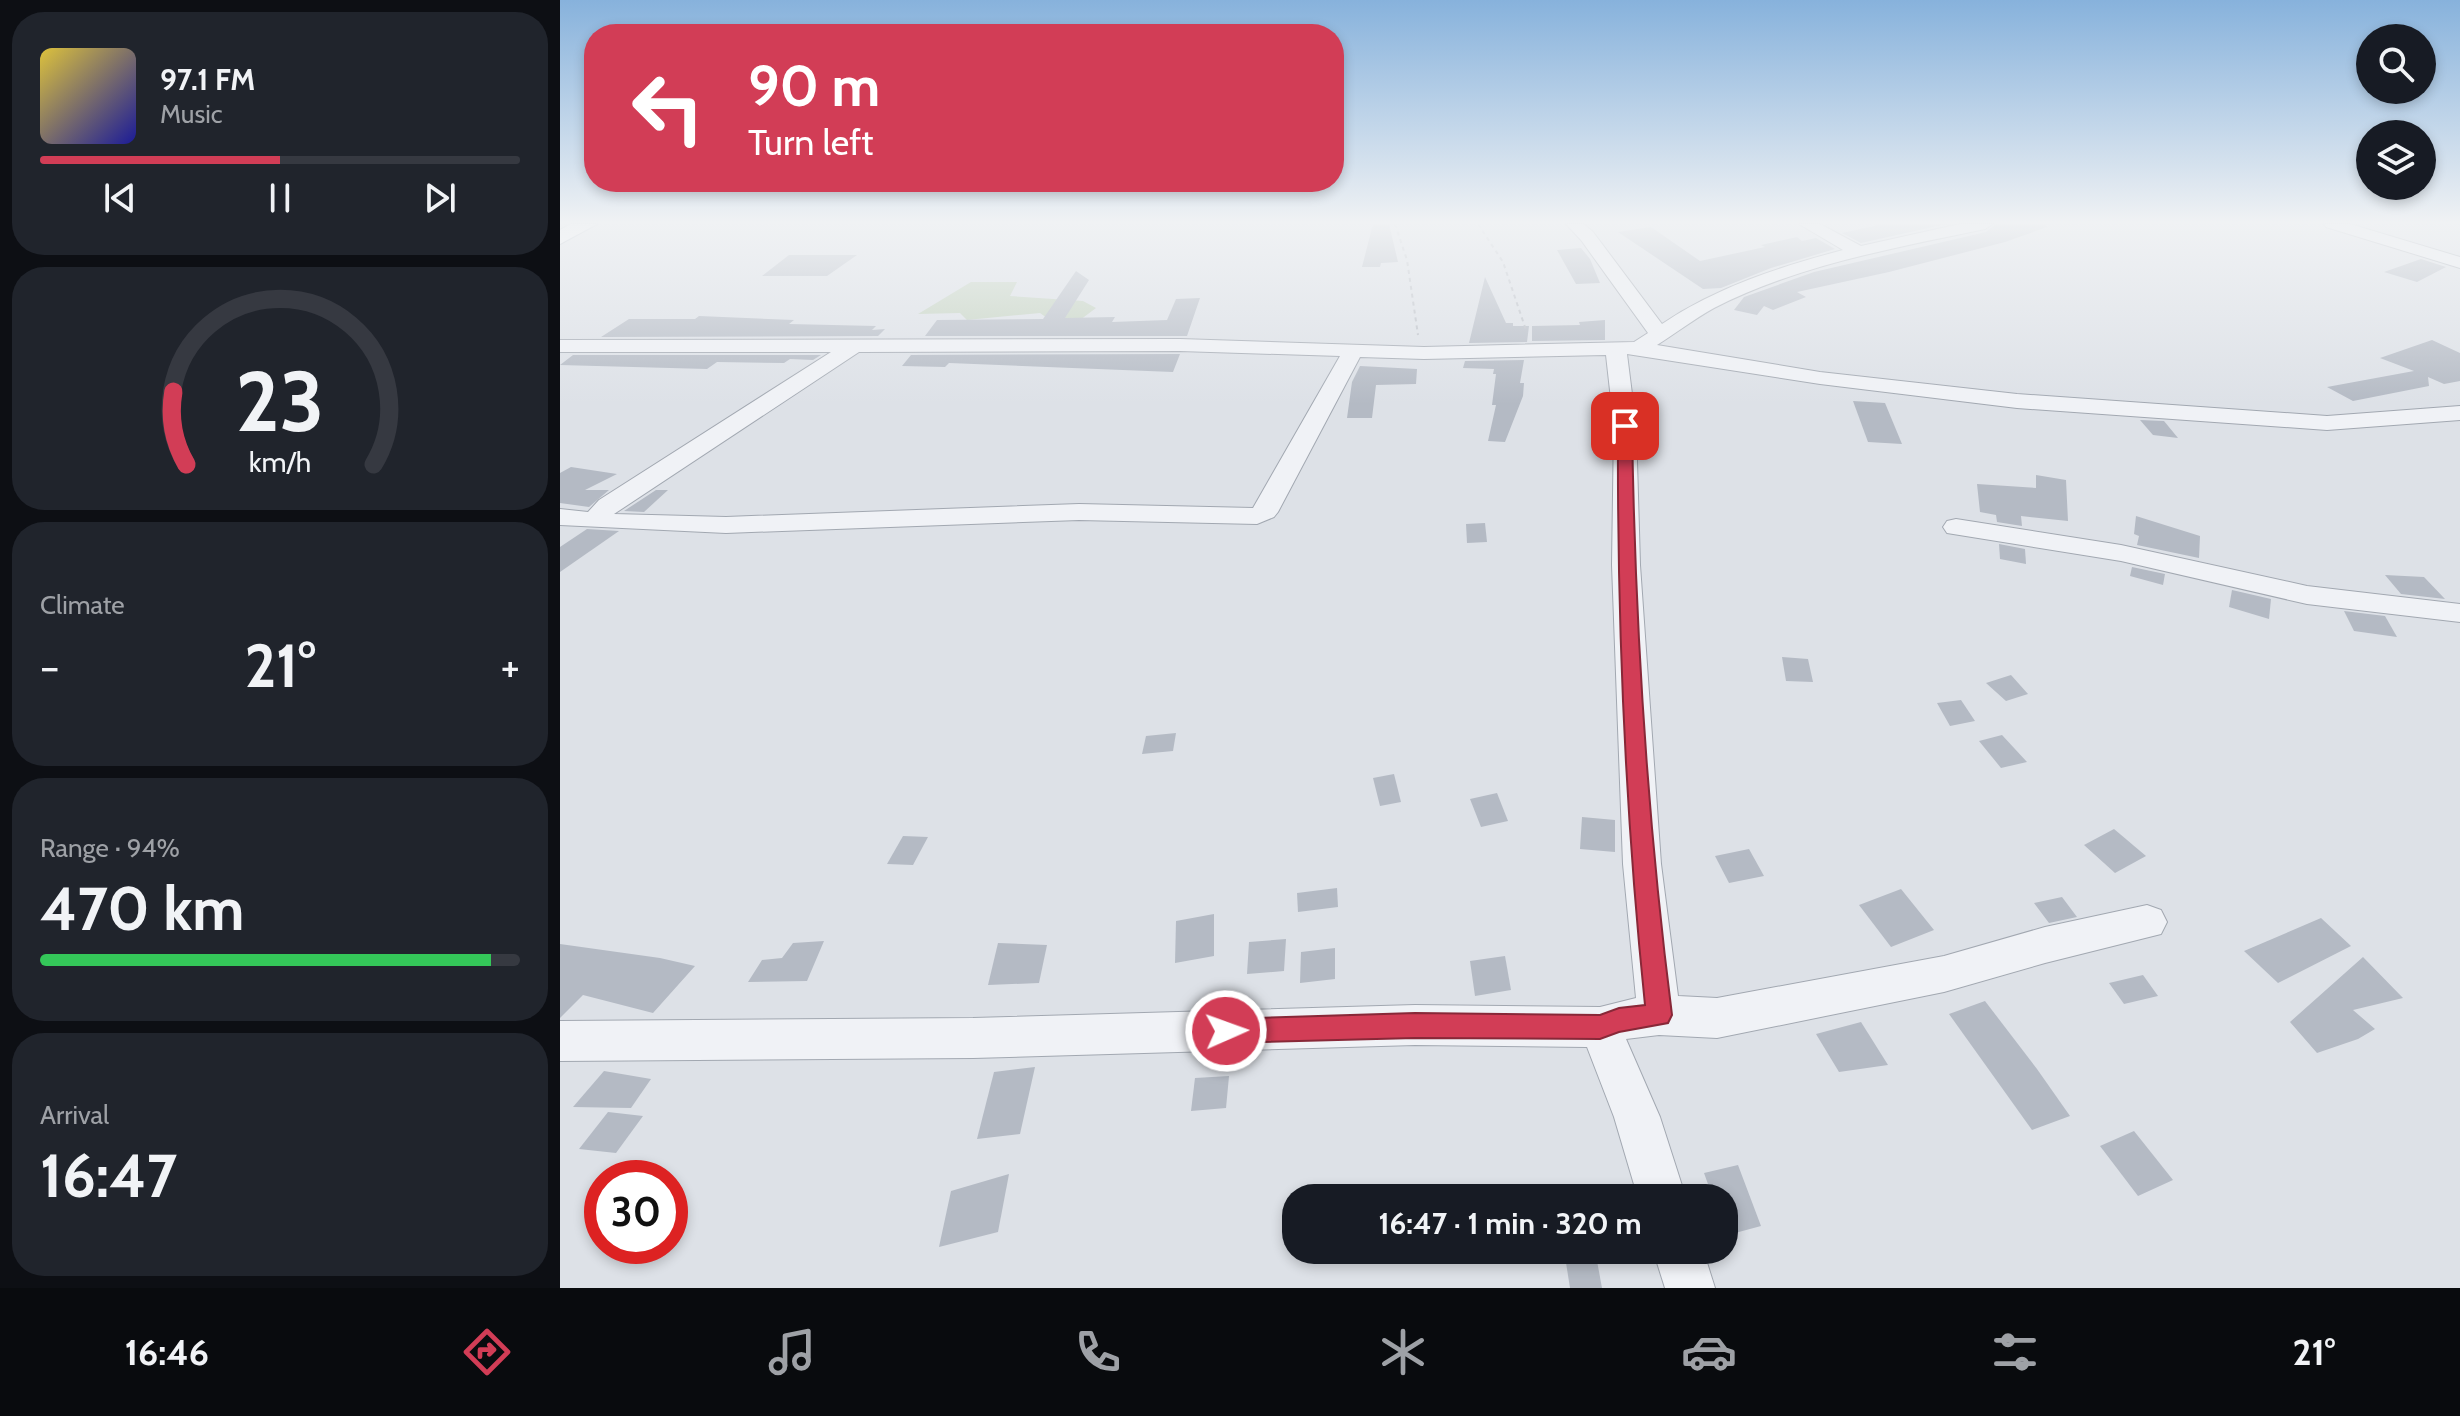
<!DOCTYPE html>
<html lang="en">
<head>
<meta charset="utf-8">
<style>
  body { margin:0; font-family:Cabin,sans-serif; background:#20242c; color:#f1f3f6; height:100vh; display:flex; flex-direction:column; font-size:30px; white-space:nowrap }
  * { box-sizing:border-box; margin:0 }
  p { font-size:26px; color:#9ea1a6 }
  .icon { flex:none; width:44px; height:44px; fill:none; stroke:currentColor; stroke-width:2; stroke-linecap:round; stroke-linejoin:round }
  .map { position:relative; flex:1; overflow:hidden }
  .drawer { display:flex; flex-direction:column; gap:12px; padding:12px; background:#0d0f14; width:560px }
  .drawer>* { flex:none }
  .top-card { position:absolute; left:24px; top:24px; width:760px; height:168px; border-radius:32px; box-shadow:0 4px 12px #0003; background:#d23d56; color:#fff; overflow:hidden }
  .controls { position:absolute; left:1796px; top:24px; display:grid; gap:16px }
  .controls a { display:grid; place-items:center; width:80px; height:80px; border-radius:50%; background:#171b24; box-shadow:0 4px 12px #0003; font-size:40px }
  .speed { position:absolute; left:24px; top:1160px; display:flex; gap:16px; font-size:40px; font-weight:700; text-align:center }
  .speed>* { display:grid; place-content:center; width:104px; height:104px; border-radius:50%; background:#171b24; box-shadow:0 4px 12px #0003; line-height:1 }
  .speed .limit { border:12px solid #d22; background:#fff; color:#111 }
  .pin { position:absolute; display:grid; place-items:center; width:68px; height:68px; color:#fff; margin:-34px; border-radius:16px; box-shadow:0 4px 12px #0006 }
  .me { position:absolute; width:88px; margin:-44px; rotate:88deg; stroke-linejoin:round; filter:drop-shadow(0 0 6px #0008) }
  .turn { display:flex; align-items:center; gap:28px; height:168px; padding:0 32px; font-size:36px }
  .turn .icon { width:104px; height:104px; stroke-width:2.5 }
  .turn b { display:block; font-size:56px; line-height:68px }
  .big { font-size:60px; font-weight:700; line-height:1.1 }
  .drawer .widget { flex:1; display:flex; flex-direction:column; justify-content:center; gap:12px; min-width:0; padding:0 28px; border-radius:32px; background:#20242c }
  .drawer .dial { align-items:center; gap:0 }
  .dial svg { height:208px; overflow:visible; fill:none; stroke:#363941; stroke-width:7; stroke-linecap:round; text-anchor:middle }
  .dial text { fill:#f1f3f6; stroke:none }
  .song { display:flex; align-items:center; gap:24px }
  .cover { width:96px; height:96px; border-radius:12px; background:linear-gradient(135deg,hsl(50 70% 55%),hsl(240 70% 35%)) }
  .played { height:8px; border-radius:4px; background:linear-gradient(90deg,#d23d56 50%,#363941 50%) }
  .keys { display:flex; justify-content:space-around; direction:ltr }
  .heat { display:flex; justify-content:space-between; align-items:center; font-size:44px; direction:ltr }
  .charge { height:12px; border-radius:6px; background:linear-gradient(90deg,#34c759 94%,#363941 0) }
  .trip { position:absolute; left:722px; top:1184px; width:456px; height:80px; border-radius:32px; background:#171b24; box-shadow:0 4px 12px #0003; font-weight:700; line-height:80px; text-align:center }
  .dock { display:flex; height:128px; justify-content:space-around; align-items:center; background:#090b0e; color:#9ea1a6 }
  .dock .icon { width:56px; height:56px }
  .dock .selected { color:#d23d56 }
  .dock b { font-size:36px; color:#f1f3f6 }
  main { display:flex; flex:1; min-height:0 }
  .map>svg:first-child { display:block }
  .green { fill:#c3d2be }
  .building { fill:#b4bac4 }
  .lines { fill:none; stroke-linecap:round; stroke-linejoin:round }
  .minor-casing { stroke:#a2a8b1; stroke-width:2 }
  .major-casing { stroke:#9ca6b3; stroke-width:2 }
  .path { stroke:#bbbfc6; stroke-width:2; stroke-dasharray:4 4; stroke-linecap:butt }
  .minor { fill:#f0f2f6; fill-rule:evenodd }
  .major { fill:#fff; fill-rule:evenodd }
  .route { fill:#d23d56; stroke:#882838; stroke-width:2 }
</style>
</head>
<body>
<main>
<section class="drawer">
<div class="widget">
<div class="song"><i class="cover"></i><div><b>97.1 FM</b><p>Music</p></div></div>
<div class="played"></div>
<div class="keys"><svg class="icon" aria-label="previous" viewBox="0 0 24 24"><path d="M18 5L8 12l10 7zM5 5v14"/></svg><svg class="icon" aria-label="pause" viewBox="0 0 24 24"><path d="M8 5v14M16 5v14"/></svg><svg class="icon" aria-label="next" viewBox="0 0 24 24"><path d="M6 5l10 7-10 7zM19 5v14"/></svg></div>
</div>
<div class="widget dial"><svg viewBox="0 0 100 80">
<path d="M14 69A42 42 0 1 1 86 69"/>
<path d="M14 69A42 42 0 0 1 9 41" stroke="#d23d56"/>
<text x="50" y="56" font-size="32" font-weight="700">23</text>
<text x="50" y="72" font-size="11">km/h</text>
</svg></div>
<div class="widget"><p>Climate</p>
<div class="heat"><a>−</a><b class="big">21°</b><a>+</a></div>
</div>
<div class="widget"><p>Range · 94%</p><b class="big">470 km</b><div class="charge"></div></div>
<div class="widget"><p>Arrival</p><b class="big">16:47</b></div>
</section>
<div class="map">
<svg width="1900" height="1288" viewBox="0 0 1900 1288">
  <rect width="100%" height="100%" fill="#dde1e7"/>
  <path class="green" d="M 411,282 L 457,282 L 450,296 L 523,301 L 536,308 L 516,323 L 487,318 L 480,313 L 407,320 L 400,313 L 358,314 Z"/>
  <g class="building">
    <path d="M 813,224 L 829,224 L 838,262 L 821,263 L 820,267 L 802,267 Z"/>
    <path d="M 1323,224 L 1386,224 L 1301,243 L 1282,233 Z"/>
    <path d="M 1436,224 L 1486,224 L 1487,227 L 1445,242 L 1329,272 L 1237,292 L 1246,297 L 1213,310 L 1204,306 L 1197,315 L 1174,310 L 1184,297 L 1254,272 L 1426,232 Z"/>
    <path d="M 1091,227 L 1140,261 L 1205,247 L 1201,245 L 1237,237 L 1242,241 L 1256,238 L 1275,249 L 1211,268 L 1161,288 L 1143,289 L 1058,232 Z"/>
    <path d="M 1021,248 L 1030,259 L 1040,283 L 1016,284 L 997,250 Z"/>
    <path d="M 229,255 L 297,255 L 267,276 L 202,276 Z"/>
    <path d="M 1861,259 L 1886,267 L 1857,282 L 1824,272 Z"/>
    <path d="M 516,271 L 529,280 L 505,318 L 555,317 L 552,322 L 607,320 L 616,299 L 640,298 L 627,336 L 365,336 L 377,320 L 483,319 Z"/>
    <path d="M 925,277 L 946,323 L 953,323 L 953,326 L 969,326 L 967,342 L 909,343 Z"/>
    <path d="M 139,316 L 234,320 L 229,324 L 316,326 L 312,330 L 325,329 L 318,336 L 41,337 L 69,319 L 135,319 Z"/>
    <path d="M 1045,320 L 1045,340 L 972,341 L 972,326 L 1020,325 L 1019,322 Z"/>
    <path d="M 1872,340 L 1900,353 L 1900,381 L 1884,384 L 1868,377 L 1869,386 L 1793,401 L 1767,387 L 1854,371 L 1820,358 Z"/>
    <path d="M 620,354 L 613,372 L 389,363 L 385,367 L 342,366 L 351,355 Z"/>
    <path d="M 13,355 L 261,355 L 253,360 L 230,359 L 224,363 L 157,362 L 147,369 L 0,365 Z"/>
    <path d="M 964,360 L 960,383 L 964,383 L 963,396 L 945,442 L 928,441 L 936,405 L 932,405 L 936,374 L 933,374 L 934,369 L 903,368 L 905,361 Z"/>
    <path d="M 800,366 L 857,369 L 856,384 L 816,385 L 812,418 L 787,418 L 792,382 Z"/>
    <path d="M 1293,401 L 1325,403 L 1342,444 L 1308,442 Z"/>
    <path d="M 1580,420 L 1604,421 L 1618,438 L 1593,435 Z"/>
    <path d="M 11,467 L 57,474 L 25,490 L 49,490 L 29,507 L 0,503 L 0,473 Z"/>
    <path d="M 1476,475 L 1506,480 L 1508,521 L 1461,516 L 1462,526 L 1437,522 L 1436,515 L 1420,512 L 1417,484 L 1476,488 Z"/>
    <path d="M 96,490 L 108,490 L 84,512 L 64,511 Z"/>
    <path d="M 1576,516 L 1640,536 L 1639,558 L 1577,545 L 1579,536 L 1574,534 Z"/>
    <path d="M 925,523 L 927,542 L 907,543 L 906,524 Z"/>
    <path d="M 27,529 L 59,531 L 0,572 L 0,547 Z"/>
    <path d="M 1439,544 L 1465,549 L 1466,564 L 1440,559 Z"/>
    <path d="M 1572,567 L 1605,574 L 1603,585 L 1570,576 Z"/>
    <path d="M 1825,575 L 1864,577 L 1885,599 L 1841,594 Z"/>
    <path d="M 1672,590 L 1711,599 L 1709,619 L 1669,607 Z"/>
    <path d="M 1784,611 L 1825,616 L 1837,637 L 1794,631 Z"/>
    <path d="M 1222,657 L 1248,659 L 1253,682 L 1226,681 Z"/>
    <path d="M 1451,675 L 1468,694 L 1446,701 L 1426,683 Z"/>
    <path d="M 1401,700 L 1415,721 L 1390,726 L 1377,703 Z"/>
    <path d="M 616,733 L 613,751 L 582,754 L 586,736 Z"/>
    <path d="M 1442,735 L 1467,762 L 1441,768 L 1419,741 Z"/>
    <path d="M 834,774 L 841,802 L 820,806 L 813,778 Z"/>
    <path d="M 937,793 L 948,821 L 921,827 L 910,799 Z"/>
    <path d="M 1022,817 L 1055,820 L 1055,852 L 1020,849 Z"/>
    <path d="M 1554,829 L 1586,856 L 1555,873 L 1524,845 Z"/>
    <path d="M 343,836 L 368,837 L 353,865 L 327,864 Z"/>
    <path d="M 1189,849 L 1204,876 L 1169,883 L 1155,856 Z"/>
    <path d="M 777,888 L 778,907 L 738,912 L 737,893 Z"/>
    <path d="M 1341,889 L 1374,930 L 1331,947 L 1299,905 Z"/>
    <path d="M 1502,897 L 1517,917 L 1489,923 L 1474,903 Z"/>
    <path d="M 654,914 L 654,956 L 615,963 L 616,921 Z"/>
    <path d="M 1761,918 L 1791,946 L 1718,983 L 1684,951 Z"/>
    <path d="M 726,939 L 724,971 L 687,974 L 689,942 Z"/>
    <path d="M 264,941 L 247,981 L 188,982 L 202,960 L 222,958 L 233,943 Z"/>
    <path d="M 438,943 L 487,945 L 479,983 L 428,985 Z"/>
    <path d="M 0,944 L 100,958 L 135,966 L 93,1013 L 23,995 L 0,1018 Z"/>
    <path d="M 775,948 L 775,979 L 740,983 L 741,952 Z"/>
    <path d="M 945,956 L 951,990 L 915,996 L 910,961 Z"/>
    <path d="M 1803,957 L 1843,998 L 1793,1010 L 1815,1029 L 1798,1039 L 1757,1053 L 1730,1022 Z"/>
    <path d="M 1583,975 L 1598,996 L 1564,1004 L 1549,983 Z"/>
    <path d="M 1425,1001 L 1477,1069 L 1510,1116 L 1472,1130 L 1389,1014 Z"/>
    <path d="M 1301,1022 L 1328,1065 L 1279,1072 L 1256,1034 Z"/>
    <path d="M 475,1067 L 460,1134 L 417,1139 L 434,1072 Z"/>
    <path d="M 44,1071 L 91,1079 L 71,1108 L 13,1107 Z"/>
    <path d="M 669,1076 L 666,1108 L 631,1111 L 635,1078 Z"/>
    <path d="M 48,1112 L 83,1116 L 56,1153 L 19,1149 Z"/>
    <path d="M 1574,1131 L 1613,1180 L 1578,1196 L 1540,1146 Z"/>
    <path d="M 1178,1165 L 1201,1226 L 1164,1236 L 1164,1198 L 1153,1198 L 1144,1173 Z"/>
    <path d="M 449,1174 L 438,1232 L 379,1247 L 391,1191 Z"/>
    <path d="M 1004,1250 L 1035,1250 L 1042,1288 L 1010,1288 Z"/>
  </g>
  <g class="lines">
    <g class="minor-casing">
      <g id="minor">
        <path d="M 1006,224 L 1024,224 L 1033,232 L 1102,324 C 1157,287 1219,267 1283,250 L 1239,224 L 1260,224 L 1301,246 L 1400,224 L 1433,224 L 1425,229 C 1334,248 1238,265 1154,308 C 1134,319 1116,333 1097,345 L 1260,372 L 1457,394 L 1767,416 L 1900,406 L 1900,420 L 1767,430 L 1457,408 L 1260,384 L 1067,354 L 1076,426 L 1080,565 L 1101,864 L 1118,996 L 1157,998 L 1384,956 L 1485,927 L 1587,905 L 1601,910 L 1607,922 L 1601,934 L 1485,963 L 1384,992 L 1157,1038 L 1099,1035 L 1066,1039 L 1100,1117 L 1126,1198 L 1078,1198 L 1054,1117 L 1027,1047 L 855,1045 L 413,1058 L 0,1061 L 0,1021 L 413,1018 L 855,1005 L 1040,1007 L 1076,998 L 1063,864 L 1052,565 L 1054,426 L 1046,355 L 864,359 L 800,357 L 718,512 L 714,517 L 697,524 L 519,520 L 166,533 L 0,525 L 0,509 L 28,512 L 39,500 L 271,352 L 0,352 L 0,340 L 620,339 L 864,347 L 1074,342 L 1088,333 L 1021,240 ZM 620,351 L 780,356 L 693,508 L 519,504 L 166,517 L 54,514 L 299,352 Z"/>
        <path d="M 1764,224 L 1790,224 L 1900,257 L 1900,268 L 1766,227 Z"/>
        <path d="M 1396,519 L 1561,545 L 1747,586 L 1900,604 L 1900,622 L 1747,604 L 1561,561 L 1387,533 L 1383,527 L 1387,521 Z"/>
        <path d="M 1093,1250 L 1143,1250 L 1155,1288 L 1105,1288 Z"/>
      </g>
    </g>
    <g class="major-casing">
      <path id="major" d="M 11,224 L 37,224 L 0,244 L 0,230 Z"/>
    </g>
    <g class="path">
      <path d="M 835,224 L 847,260 L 858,335"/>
      <path d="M 918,224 L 943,262 L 967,333"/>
    </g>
    <use href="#minor" class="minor"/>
    <use href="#major" class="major"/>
  </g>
  <linearGradient id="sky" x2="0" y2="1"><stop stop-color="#87b2dc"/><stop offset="0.55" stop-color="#f0f2f4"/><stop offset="1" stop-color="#f0f2f4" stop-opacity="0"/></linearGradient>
  <rect width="1900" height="404" fill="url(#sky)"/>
  <path class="route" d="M 1065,422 L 1072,426 C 1075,624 1087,819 1112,1015 L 1108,1023 L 1059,1032 L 1040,1039 L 855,1038 L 666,1043 L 656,1039 L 653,1031 L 656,1022 L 666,1019 L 855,1013 L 1040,1015 L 1059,1008 L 1085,1005 C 1065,812 1057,620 1058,426 Z"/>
</svg>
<div class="controls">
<a><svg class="icon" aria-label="search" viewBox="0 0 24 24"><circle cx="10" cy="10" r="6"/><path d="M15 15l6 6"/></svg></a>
<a><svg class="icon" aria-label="layers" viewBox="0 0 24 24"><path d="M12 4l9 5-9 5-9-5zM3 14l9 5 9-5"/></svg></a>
</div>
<div class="speed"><div class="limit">30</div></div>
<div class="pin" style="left:1065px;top:426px;background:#d93025"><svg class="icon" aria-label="arrive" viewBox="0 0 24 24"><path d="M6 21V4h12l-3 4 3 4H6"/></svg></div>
<svg class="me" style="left:666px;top:1031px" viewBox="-20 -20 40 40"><circle r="17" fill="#d23d56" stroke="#fff" stroke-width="3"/><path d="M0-11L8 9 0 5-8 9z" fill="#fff"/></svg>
<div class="trip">16:47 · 1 min · 320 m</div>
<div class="top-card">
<div class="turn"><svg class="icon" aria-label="left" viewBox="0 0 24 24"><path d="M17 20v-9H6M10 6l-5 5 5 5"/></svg><div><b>90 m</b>Turn left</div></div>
</div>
</div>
</main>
<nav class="dock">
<b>16:46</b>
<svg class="icon selected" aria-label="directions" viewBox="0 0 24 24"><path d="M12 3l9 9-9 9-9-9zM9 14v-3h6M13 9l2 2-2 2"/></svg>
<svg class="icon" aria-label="music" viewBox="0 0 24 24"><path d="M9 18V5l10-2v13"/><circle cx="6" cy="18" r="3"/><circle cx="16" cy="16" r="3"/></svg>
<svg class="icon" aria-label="phone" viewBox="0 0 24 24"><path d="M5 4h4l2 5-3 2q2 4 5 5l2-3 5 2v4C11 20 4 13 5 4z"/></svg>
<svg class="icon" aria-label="climate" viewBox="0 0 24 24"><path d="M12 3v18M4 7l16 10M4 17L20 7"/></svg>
<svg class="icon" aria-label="car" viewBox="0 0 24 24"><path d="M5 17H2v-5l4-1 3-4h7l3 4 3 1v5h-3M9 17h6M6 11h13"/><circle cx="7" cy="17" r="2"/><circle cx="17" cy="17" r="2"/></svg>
<svg class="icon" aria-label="filters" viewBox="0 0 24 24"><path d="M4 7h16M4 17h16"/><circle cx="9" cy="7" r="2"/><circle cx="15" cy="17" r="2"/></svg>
<b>21°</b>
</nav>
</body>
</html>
